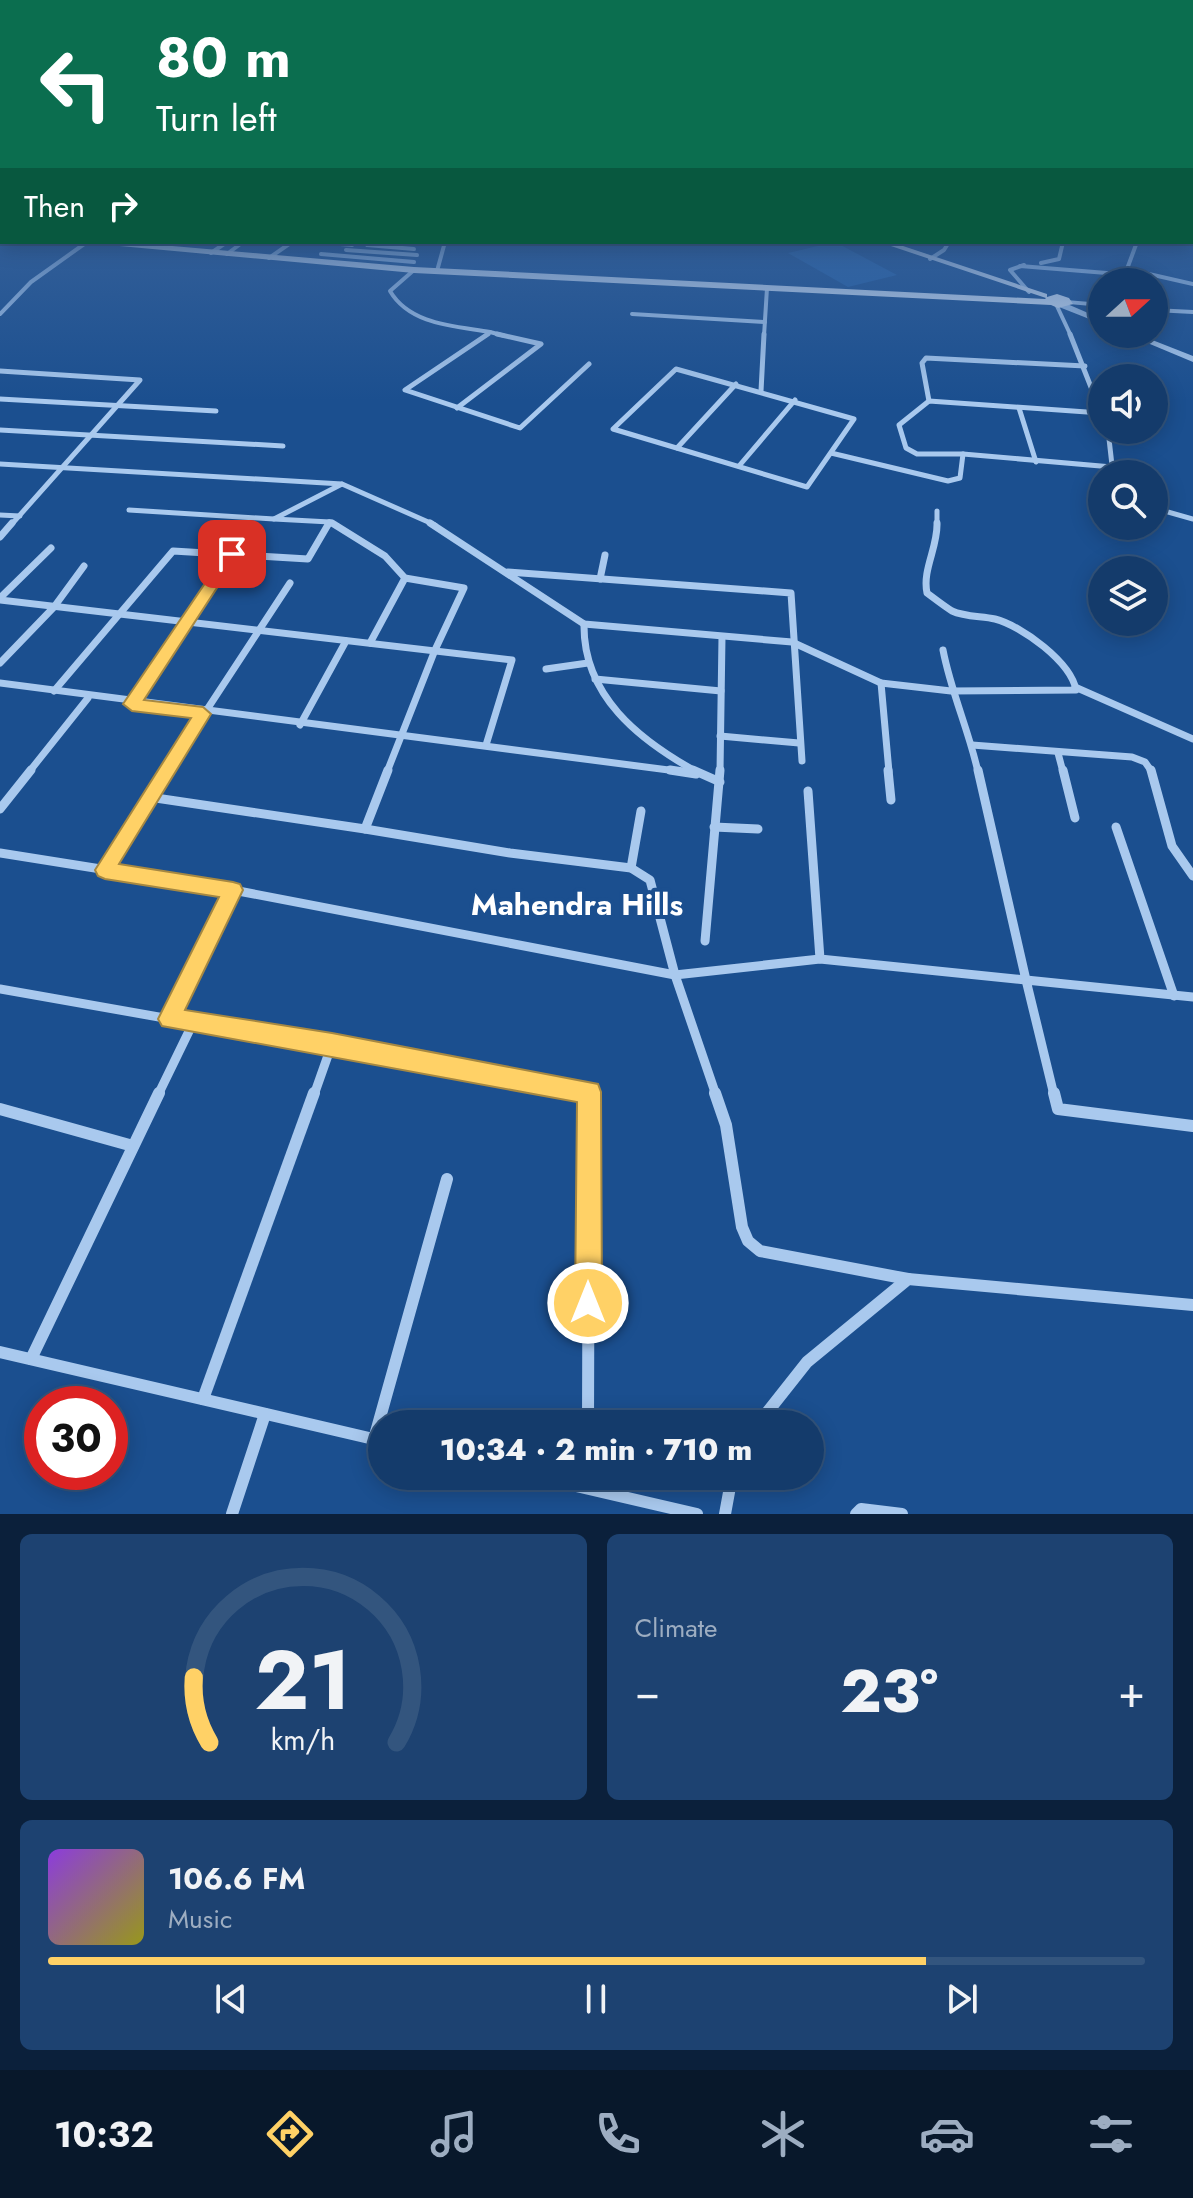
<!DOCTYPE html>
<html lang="en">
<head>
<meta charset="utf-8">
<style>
  body { margin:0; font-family:Jost,sans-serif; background:#1d4271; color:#f1f3f6; height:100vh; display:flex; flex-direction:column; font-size:30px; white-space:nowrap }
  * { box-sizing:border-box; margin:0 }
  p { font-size:26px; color:#9dadc1 }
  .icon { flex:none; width:44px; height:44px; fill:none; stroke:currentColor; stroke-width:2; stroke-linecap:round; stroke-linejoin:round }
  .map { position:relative; height:1514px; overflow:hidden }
  .panel { display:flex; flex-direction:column; gap:20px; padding:20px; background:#0b203b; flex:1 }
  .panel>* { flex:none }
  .hud { position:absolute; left:0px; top:0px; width:1194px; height:244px; box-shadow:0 4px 20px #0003,0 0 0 2px #33557e; background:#0b6e4f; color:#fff; overflow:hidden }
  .needle { width:52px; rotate:69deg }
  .tools { position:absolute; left:1088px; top:268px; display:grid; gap:16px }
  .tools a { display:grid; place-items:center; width:80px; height:80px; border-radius:50%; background:#143b6b; box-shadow:0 4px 20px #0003,0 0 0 2px #33557e; font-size:40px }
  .speed { position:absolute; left:24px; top:1386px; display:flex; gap:16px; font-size:40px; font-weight:700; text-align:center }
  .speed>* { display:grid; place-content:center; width:104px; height:104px; border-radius:50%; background:#143b6b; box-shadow:0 4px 20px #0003,0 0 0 2px #33557e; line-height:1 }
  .speed .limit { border:12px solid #d22; background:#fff; color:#111 }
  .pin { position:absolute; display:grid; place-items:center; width:68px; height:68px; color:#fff; margin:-34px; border-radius:16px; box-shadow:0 4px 12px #0006 }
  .me { position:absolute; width:88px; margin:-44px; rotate:0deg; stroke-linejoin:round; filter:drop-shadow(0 0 6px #0008) }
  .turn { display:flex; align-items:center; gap:28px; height:168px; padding:0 24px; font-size:36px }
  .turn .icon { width:104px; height:104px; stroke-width:2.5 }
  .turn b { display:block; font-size:56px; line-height:68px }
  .then { display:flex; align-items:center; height:76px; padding:0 24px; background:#0003; gap:16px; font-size:30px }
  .big { font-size:60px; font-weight:800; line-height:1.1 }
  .panel .tile { flex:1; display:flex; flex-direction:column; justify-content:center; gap:12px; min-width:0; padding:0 28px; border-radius:12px; background:#1d4271 }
  .panel .dial { align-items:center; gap:0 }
  .dial svg { height:208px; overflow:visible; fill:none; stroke:#33557e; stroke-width:7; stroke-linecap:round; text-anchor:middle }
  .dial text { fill:#f1f3f6; stroke:none }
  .song { display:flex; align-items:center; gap:24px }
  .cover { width:96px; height:96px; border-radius:12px; background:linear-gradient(135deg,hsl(270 70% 55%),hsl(60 70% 35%)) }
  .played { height:8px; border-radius:4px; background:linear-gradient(90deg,#ffd166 80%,#33557e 80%) }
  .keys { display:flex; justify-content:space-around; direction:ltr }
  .heat { display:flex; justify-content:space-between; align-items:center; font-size:44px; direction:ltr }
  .panel .tiles { flex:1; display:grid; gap:20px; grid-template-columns:1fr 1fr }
  .tile:last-child { grid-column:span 2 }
  .trip { position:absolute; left:368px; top:1410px; width:456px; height:80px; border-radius:40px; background:#143b6b; box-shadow:0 4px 20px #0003,0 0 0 2px #33557e; font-weight:800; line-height:80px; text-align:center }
  .menu { display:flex; height:128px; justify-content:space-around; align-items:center; background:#08182b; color:#9dadc1 }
  .menu .icon { width:56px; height:56px }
  .menu .on { color:#ffd166 }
  .menu b { font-size:36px; color:#f1f3f6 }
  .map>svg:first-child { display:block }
  .green { fill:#2461a8 }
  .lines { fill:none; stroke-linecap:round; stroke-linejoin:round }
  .minor-far4 { stroke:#a9c9ee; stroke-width:4 }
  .minor-far3 { stroke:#a9c9ee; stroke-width:5 }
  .minor-far2 { stroke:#a9c9ee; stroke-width:7 }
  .minor-far1 { stroke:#a9c9ee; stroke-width:9 }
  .minor { stroke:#a9c9ee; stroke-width:12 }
  .tertiary { fill:#a9c9ee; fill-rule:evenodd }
  .secondary { fill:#d6e6fa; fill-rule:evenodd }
  .route { fill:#ffd166; stroke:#a68842; stroke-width:2 }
  .labels { text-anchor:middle; stroke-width:8; stroke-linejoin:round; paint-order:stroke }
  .neighbourhood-label { font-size:30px; font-weight:bold; fill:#fff; stroke:#1b4f8f }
</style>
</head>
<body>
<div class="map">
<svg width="1193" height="1514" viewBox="0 0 1193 1514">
  <rect width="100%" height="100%" fill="#1b4f8f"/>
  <path class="green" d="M 835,242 L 897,275 L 848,287 L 788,253 Z"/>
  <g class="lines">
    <g class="minor-far4">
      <path d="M 317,242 L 352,245"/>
      <path d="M 369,242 L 367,245 L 414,249"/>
      <path d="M 398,242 L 418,243"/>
      <path d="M 346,250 L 417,255"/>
      <path d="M 211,253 L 227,242"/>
      <path d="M 227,254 L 243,242"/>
      <path d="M 321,254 L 414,262"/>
      <path d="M 269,258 L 292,242"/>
      <path d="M 930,259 L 944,250 L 949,242"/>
      <path d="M 1041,263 L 1059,259 L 1063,242"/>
      <path d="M 1024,265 L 1010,270 L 1029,292"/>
      <path d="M 1020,266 L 1119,274 L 1127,269 L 1137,242"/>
      <path d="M 1127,269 L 1193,284"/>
      <path d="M 414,270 L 390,291 C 410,325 455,326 490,332 L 485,336"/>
      <path d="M 437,271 L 445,242"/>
      <path d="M 1056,304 L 1071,336"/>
      <path d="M 0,314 L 31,282 L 87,242"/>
      <path d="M 632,314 L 765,322"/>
      <path d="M 490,332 L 505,336"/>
      <path d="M 764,336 L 767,288"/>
    </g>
    <g class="minor-far3">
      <path d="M 488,334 L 405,390 L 520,428 L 589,364"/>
      <path d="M 1070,334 L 1102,415"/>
      <path d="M 676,369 L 854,419 L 807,487 L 613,429 Z"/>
      <path d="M 0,371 L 140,380 L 11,525"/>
      <path d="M 761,391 L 764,334"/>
      <path d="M 0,399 L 216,411"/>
      <path d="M 929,401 L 922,363 L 926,358 L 1085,366"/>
      <path d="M 457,408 L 541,344 L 497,334"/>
      <path d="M 1019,408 L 1036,462"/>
      <path d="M 1101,413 L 929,401 L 899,425 L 906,448 L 917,454 L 963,454 L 1112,467"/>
      <path d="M 0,430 L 283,446"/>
      <path d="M 1108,430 L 1113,474"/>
      <path d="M 677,448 L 736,384"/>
      <path d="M 831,453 L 948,481 L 960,478 L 963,454"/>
      <path d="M 0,464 L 342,484 L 274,519 L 330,522 L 328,525"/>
      <path d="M 739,466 L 795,400"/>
      <path d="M 342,484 L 435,525"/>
      <path d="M 1154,508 L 1193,519"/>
      <path d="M 129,510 L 274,519"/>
      <path d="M 937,511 L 937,525"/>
      <path d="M 0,515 L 20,516"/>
      <path d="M 330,522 L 335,525"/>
    </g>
    <g class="minor-far2">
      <path d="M 332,523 L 385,556 L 405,578 L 464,588 L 435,650 L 387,772"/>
      <path d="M 430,523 L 584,624 L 792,642 L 881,683 L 951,691 L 1076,690 C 1071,662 1022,626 995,619 C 982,616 965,617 952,611 C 944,606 935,599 927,593 C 922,570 938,547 937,523"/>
      <path d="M 0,537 L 12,523"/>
      <path d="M 508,572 L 791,593 L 802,761"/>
      <path d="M 600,579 L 605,555"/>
      <path d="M 0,598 L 51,548"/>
      <path d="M 0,600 L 512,660 L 486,745"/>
      <path d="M 584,624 C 583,696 639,740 697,772"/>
      <path d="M 370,643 L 405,578"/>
      <path d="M 943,650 C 951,692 969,731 978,772"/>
      <path d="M 0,663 L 54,607 L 84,566"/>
      <path d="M 546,669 L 588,663"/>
      <path d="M 595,679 L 721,691"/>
      <path d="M 0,683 L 684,772"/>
      <path d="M 881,683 L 889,772"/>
      <path d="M 1075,687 L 1193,739"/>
      <path d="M 54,691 L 173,551 L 308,559 L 329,523"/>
      <path d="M 132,704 L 232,554"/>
      <path d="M 300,725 L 346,641"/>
      <path d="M 720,736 L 799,743"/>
      <path d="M 972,745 L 1132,757 L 1145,762 L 1152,772"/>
      <path d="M 1058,753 L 1063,772"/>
      <path d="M 29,772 L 88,698"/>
      <path d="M 166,772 L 290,583"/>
      <path d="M 720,772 L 722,637"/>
    </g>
    <g class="minor-far1">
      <path d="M 670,770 L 696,774"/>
      <path d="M 693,770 L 720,782"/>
      <path d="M 888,770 L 891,800"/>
      <path d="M 1063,770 L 1075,818"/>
      <path d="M 1151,770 L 1172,846 L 1193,876"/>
      <path d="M 808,791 L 820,959 L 1026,980 L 978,770"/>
      <path d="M 149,797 L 365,829 L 388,770"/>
      <path d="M 0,809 L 31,770"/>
      <path d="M 714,827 L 758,829"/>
      <path d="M 1116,827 L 1174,996"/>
      <path d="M 365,829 L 510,853 L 631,868 L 650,880 L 675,975 L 716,1095"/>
      <path d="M 0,853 L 233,890 L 675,975 L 820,959"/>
      <path d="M 631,868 L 641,811"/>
      <path d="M 105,870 L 168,770"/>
      <path d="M 705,941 L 720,770"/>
      <path d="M 0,989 L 193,1023"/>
      <path d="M 170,1019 L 233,890"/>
      <path d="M 332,1044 L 589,1092 L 589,1095"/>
      <path d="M 158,1095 L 193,1023 L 332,1044 L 314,1095"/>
      <path d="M 1054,1095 L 1026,980 L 1193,997"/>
    </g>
    <g class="minor">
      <path d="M 715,1093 L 726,1125 L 742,1227 L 748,1241 L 760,1251 L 908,1279"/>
      <path d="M 1054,1093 L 1058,1109 L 1193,1126"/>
      <path d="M 0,1109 L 133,1146"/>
      <path d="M 0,1352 L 382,1441"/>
      <path d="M 31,1359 L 159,1093"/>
      <path d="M 203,1399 L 314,1093"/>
      <path d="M 588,1424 L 589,1093"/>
      <path d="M 758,1424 L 807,1362 L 908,1279 L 1193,1305"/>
      <path d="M 374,1439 L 447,1179"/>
      <path d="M 533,1476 L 697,1514"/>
      <path d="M 232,1514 L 265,1414"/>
      <path d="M 725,1514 L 732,1476"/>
      <path d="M 856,1514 L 861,1509 L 902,1514"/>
    </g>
    <g class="tertiary">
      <path d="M 1066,300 L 1102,303 L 1102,307 L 1069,304 L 1066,304 Z"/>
      <path d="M 1059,303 L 1065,303 L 1102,319 L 1102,324 L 1059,307 Z"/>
      <path d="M 1154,308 L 1193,310 L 1193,314 L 1154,312 Z"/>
      <path d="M 1126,334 L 1137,334 L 1193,356 L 1193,362 Z"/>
    </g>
    <g class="secondary">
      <rect x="0" y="231" width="2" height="4"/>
      <path d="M 94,242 L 126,242 L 414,267 L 1045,299 L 1046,298 L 879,242 L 891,242 L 1047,294 L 1047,297 L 1057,294 L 1069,298 L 1073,304 L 1058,308 L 1051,305 L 414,273 L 98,244 Z"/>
    </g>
  </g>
  <linearGradient id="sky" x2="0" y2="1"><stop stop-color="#0f2b4f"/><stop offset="0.47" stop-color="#39639b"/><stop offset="1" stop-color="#39639b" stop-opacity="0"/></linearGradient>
  <rect width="1193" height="401" fill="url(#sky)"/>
  <path class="route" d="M 232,550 L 239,554 L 144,700 L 203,707 L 211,714 L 119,864 L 233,882 L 240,884 L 243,890 L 185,1010 L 332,1033 L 598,1084 L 601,1092 L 602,1303 L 598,1313 L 588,1317 L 579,1313 L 575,1303 L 577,1102 L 162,1026 L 158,1019 L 219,897 L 105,879 L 98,876 L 95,870 L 191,718 L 132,711 L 123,704 L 227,551 Z"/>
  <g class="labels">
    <g class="neighbourhood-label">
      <text x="577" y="915">Mahendra Hills</text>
    </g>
  </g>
</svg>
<div class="tools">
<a><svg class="needle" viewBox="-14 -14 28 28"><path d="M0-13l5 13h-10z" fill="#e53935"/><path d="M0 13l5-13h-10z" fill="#9dadc1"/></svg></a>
<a><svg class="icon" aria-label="sound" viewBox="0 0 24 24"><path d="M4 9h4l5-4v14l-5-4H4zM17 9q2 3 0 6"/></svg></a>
<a><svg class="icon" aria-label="search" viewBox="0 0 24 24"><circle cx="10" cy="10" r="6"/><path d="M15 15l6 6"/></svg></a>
<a><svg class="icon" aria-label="layers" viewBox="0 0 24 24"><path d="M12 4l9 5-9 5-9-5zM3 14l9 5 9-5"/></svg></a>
</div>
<div class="speed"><div class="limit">30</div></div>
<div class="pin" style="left:232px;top:554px;background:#d93025"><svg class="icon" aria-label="arrive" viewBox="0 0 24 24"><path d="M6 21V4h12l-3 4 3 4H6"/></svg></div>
<svg class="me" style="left:588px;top:1303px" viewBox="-20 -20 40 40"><circle r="17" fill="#ffd166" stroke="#fff" stroke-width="3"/><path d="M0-11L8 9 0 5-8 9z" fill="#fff"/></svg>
<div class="trip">10:34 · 2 min · 710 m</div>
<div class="hud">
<div class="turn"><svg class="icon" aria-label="left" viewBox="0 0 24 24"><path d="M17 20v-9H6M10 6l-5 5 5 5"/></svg><div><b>80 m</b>Turn left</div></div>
<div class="then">Then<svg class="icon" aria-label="right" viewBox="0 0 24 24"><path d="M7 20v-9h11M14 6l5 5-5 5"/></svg></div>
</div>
</div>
<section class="panel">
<div class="tiles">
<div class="tile dial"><svg viewBox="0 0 100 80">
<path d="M14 69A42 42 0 1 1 86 69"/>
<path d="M14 69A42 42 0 0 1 8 44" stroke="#ffd166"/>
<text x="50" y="56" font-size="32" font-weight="700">21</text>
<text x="50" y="72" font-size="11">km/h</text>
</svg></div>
<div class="tile"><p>Climate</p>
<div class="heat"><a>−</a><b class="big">23°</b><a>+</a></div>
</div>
<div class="tile">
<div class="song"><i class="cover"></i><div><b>106.6 FM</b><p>Music</p></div></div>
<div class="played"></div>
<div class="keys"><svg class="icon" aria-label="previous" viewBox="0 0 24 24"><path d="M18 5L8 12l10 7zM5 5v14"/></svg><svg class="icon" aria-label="pause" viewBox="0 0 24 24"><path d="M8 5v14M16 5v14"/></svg><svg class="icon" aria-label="next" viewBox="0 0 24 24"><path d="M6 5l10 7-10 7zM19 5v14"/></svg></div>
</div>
</div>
</section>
<nav class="menu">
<b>10:32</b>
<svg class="icon on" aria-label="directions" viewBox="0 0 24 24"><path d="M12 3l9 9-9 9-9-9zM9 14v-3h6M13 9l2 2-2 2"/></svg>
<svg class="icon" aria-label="music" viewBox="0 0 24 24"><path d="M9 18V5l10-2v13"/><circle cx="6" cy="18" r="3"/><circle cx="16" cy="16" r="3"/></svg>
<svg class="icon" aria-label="phone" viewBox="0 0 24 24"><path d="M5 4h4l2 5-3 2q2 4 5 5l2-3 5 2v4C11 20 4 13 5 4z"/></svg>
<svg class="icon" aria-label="climate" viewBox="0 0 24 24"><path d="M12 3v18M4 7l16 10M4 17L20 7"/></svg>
<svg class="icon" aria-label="car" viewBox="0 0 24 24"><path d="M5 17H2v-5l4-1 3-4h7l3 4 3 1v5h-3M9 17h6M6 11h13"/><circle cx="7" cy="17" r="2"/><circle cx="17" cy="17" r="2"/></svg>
<svg class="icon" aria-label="filters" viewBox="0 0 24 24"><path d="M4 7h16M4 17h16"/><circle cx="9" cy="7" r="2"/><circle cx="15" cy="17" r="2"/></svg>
</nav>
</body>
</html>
